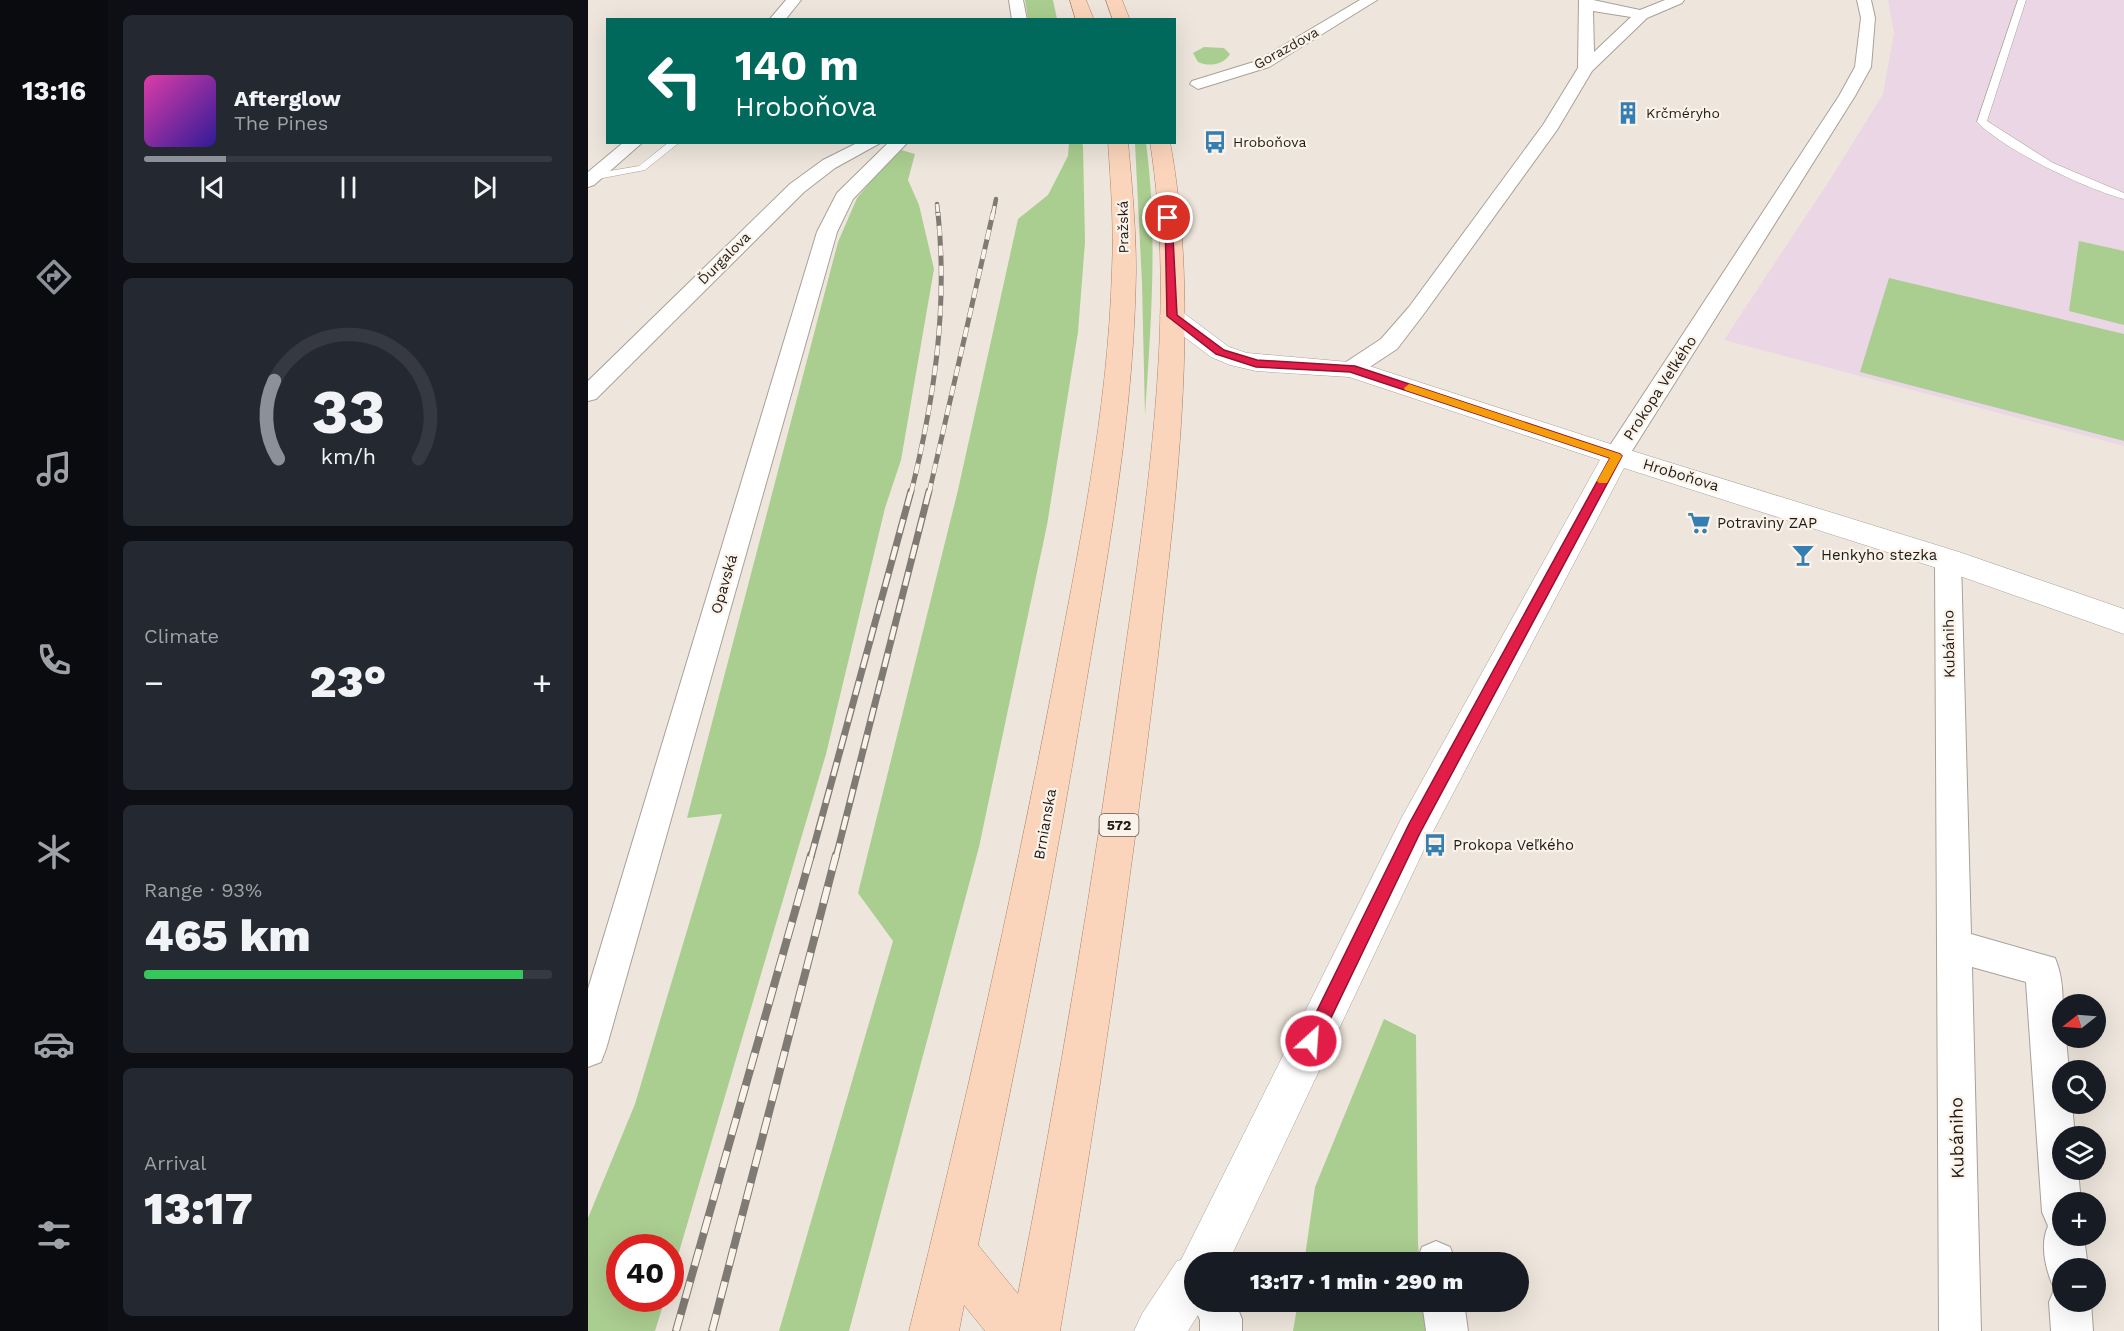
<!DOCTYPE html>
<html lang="en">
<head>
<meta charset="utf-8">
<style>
  body { margin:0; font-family:"Work Sans",sans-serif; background:#242831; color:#f1f3f6; height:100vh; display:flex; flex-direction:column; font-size:22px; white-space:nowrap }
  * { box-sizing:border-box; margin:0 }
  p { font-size:20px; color:#9ea1a6 }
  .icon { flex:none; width:33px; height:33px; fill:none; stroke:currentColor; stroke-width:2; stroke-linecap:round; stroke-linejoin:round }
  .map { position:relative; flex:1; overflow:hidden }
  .sheet { display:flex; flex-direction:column; gap:15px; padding:15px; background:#0d0f14; width:480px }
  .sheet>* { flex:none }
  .top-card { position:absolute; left:18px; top:18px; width:570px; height:126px; border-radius:0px; box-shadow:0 6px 24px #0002; background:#00695c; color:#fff; overflow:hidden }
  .needle { width:39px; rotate:253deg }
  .buttons { position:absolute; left:1464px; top:994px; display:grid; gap:12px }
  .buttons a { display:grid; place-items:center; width:54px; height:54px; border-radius:50%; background:#171b24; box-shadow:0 6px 24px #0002; font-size:30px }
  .speed { position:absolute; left:18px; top:1234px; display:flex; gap:12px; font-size:30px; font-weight:700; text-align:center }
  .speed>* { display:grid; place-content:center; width:78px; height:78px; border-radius:50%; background:#171b24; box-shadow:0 6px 24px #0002; line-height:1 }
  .speed .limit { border:9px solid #d22; background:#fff; color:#111 }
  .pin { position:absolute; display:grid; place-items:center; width:51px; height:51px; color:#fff; margin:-26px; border:3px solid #fff; border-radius:50%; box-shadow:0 2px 6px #0007 }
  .me { position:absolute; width:66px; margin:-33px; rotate:26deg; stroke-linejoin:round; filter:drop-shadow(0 0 4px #0008) }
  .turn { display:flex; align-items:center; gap:21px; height:126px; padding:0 30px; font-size:27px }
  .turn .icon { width:78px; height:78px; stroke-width:2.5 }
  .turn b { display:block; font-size:42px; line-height:51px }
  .big { font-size:45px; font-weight:800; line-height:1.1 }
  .sheet .card { flex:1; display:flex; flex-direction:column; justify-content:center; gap:9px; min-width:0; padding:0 21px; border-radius:9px; background:#242831 }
  .sheet .dial { align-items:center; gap:0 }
  .dial svg { height:156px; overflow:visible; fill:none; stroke:#363941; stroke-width:7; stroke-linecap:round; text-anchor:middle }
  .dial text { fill:#f1f3f6; stroke:none }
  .song { display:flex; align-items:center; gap:18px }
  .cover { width:72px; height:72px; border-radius:9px; background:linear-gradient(135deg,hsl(320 70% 55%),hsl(250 70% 35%)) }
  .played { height:6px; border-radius:3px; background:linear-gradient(90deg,#8c9099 20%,#363941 20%) }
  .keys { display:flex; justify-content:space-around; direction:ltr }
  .heat { display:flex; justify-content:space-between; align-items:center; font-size:33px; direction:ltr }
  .charge { height:9px; border-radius:4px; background:linear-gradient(90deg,#34c759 93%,#363941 0) }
  .trip { position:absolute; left:596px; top:1252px; width:345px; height:60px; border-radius:30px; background:#171b24; box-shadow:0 6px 24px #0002; font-weight:800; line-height:60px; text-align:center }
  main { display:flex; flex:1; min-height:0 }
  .menu { display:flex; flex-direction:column; width:108px; justify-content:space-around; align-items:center; background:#090b0e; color:#9ea1a6 }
  .menu .icon { width:42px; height:42px }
  .menu .selected { color:#8c9099 }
  .menu b { font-size:27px; color:#f1f3f6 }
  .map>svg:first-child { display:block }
  .education { fill:#ead6e5 }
  .green { fill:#aacd90 }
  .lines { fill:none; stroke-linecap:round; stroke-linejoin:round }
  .service-casing { stroke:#a9a198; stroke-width:1 }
  .minor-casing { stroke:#a9a198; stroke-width:2 }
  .tertiary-casing { stroke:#a9a198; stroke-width:1 }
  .primary-casing { stroke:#ac8265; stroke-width:1 }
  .service { fill:#fff; fill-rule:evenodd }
  .minor { fill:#fff; fill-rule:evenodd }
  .tertiary { fill:#fff; fill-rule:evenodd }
  .primary { fill:#fbd5bb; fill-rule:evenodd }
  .rail-far3-casing { stroke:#7f7a73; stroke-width:4.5 }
  .rail-far2-casing { stroke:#7f7a73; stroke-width:5 }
  .rail-far1-casing { stroke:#7f7a73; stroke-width:7 }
  .rail-casing { stroke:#7f7a73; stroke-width:8 }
  .rail-far3 { stroke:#fbf3e9; stroke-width:3; stroke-dasharray:8; stroke-linecap:butt }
  .rail-far2 { stroke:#fbf3e9; stroke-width:4; stroke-dasharray:10; stroke-linecap:butt }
  .rail-far1 { stroke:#fbf3e9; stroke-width:4.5; stroke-dasharray:14; stroke-linecap:butt }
  .rail { stroke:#fbf3e9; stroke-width:6; stroke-dasharray:17; stroke-linecap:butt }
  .route { fill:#e11d48; stroke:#92132f; stroke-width:1.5 }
  .slow { fill:#f59e0b }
  .labels { text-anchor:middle; stroke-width:4.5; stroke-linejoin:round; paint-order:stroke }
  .far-street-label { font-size:14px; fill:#1e1b18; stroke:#fbf3e9 }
  .far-poi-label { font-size:14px; fill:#1e1b18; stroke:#fbf3e9; text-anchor:start }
  .shield { fill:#fbf3e9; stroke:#605c57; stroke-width:1.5 }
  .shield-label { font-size:14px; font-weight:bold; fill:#1e1b18 }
  .street-label { font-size:15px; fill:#1e1b18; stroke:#fbf3e9 }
  .poi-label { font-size:15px; fill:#1e1b18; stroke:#fbf3e9; text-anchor:start }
  .near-street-label { font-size:18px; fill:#1e1b18; stroke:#fbf3e9 }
</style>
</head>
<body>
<main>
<nav class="menu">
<b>13:16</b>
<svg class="icon selected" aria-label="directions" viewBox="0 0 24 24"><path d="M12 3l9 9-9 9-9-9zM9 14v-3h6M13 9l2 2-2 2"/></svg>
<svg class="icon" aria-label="music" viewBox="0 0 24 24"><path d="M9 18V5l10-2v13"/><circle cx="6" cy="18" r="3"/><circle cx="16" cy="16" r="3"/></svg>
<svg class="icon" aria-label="phone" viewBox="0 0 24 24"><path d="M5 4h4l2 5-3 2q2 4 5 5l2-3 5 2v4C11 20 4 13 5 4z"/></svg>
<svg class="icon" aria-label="climate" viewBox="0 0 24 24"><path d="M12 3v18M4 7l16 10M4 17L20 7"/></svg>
<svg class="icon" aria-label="car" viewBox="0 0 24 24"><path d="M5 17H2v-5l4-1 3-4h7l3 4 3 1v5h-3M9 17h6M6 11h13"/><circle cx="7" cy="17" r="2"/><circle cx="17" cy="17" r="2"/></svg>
<svg class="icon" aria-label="filters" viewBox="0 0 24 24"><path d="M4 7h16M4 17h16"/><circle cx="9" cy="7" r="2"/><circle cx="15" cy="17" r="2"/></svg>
</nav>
<section class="sheet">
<div class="card">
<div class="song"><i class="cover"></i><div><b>Afterglow</b><p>The Pines</p></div></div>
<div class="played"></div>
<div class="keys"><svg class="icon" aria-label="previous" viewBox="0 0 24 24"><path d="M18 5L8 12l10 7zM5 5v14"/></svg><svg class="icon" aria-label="pause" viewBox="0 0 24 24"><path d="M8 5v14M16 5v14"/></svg><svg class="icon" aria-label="next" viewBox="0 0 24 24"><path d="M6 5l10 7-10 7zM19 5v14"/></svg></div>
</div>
<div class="card dial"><svg viewBox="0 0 100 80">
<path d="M14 69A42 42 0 1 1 86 69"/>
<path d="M14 69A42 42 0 0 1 12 29" stroke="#8c9099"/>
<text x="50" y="56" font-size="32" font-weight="700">33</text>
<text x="50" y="72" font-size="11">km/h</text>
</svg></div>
<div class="card"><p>Climate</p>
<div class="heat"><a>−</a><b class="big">23°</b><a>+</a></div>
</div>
<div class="card"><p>Range · 93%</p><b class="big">465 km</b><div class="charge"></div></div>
<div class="card"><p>Arrival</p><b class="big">13:17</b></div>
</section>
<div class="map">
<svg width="1536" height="1331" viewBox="0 0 1536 1331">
  <rect width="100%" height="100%" fill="#eee6dc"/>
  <path class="education" d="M 1300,0 L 1536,0 L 1536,446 L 1136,340 L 1245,175 L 1295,94 L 1306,33 Z"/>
  <g class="green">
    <path d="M 437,0 L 465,0 L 469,19 L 440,19 Z"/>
    <path d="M 616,47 L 636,48 L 642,54 C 636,65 620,67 610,62 L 605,53 Z"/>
    <path d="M 481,143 L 494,143 L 495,146 L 497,242 L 490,332 L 459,525 L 391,847 L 261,1331 L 191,1331 L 305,941 L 270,893 L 370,490 L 430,219 L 460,195 L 480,156 Z"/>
    <path d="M 547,143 L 558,143 C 570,233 563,324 557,415 L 554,283 Z"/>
    <path d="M 310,149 L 327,154 L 320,180 L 331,205 L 346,269 L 313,460 L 297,508 L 238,754 L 83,1279 L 82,1248 L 32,1248 L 32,1299 L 77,1299 L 67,1331 L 0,1331 L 0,1218 L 47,1104 L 134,814 L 99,818 L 250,242 L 269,198 Z"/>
    <path d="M 1491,241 L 1536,251 L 1536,325 L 1481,311 Z"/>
    <path d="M 1301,278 L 1536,334 L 1536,441 L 1272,372 Z"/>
    <path d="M 796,1019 L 828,1035 L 830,1245 L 832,1263 L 716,1263 L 727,1187 Z"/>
    <path d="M 710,1302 L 837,1302 L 841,1331 L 705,1331 Z"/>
  </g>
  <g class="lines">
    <g class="service-casing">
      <g id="service">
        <path d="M 1430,0 L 1438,0 L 1399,121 L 1465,163 L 1536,193 L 1536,199 C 1496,188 1418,151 1389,122 Z"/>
        <path d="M 81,142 L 92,142 L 57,170 L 4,180 L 0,178 L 1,175 L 4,174 L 51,166 Z"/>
      </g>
    </g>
    <g class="minor-casing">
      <g id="minor">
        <path d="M 198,0 L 213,0 L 197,20 L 181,20 Z"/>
        <path d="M 421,0 L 435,0 L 439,20 L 424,20 Z"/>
        <path d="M 772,0 L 789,0 L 681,67 L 610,89 L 602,84 L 604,81 L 669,61 Z"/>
        <path d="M 991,0 L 1005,0 L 1052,10 L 1077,0 L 1096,0 L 1094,3 L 1059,18 L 1004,71 L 969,130 L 835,315 L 809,349 L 771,374 L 763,376 L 755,374 L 752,369 L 755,364 L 793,339 L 821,307 L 955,125 L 990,68 ZM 1005,11 L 1043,17 L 1006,52 Z"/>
        <path d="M 1269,0 L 1283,0 L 1287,18 L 1283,67 L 1267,96 L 1037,462 L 1028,464 L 1019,462 L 1016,456 L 1019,450 L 1251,96 L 1267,67 L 1273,18 Z"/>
        <path d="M 36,142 L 55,142 L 6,185 L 0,187 L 0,172 Z"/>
        <path d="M 271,142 L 294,142 L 247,168 L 216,192 L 8,399 L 0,401 L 0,381 L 202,184 L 235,160 Z"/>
        <path d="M 301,142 L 320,142 L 265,199 L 249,232 L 18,1049 L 13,1062 L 0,1067 L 0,989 L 229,232 L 249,193 Z"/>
        <path d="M 1360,550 L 1369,553 L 1373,560 L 1383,934 L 1467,958 C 1478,984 1474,1011 1474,1038 L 1478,1038 L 1481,1071 L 1474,1071 L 1474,1104 L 1484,1104 L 1487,1137 L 1474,1137 L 1474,1170 L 1490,1170 L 1493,1203 L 1474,1203 L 1474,1236 L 1496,1236 L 1500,1269 L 1474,1269 L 1474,1302 L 1503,1302 L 1505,1331 L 1463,1331 L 1461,1302 L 1467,1287 L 1470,1286 L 1464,1284 C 1457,1266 1452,1244 1460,1226 L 1454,1212 L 1438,982 L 1384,967 L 1393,1331 L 1351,1331 L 1347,560 L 1351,553 Z"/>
        <path d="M 848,1241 L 862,1247 L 868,1263 L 828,1263 L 834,1247 Z"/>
        <path d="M 606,1297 L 606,1302 L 647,1302 L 654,1319 L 654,1331 L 612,1331 L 612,1320 L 604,1302 Z"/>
        <path d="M 834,1302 L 876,1302 L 880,1331 L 838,1331 Z"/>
      </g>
    </g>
    <g class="tertiary-casing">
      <path id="tertiary" d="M 584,309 L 593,311 L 641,347 L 659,353 L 772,363 L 1038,449 L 1371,552 L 1536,609 L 1536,634 L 1349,568 L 1036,468 L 840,841 L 640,1263 L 606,1263 L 606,1302 L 618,1302 L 600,1331 L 546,1331 L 554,1314 L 589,1261 L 593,1260 L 814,817 L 1012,460 L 761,377 L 668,371 L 642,365 L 623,357 L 575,321 L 572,316 L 575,311 Z"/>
    </g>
    <g class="primary-casing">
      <g id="primary">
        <path d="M 482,0 L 498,0 L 506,20 L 488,20 Z"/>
        <path d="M 518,0 L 534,0 L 542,20 L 525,20 Z"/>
        <path d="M 520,142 L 540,142 C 544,185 548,228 548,271 C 546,408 522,543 499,678 C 468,868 430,1057 390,1245 L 430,1294 C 471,1086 506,876 535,666 C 559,499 589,310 562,142 L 582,142 C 613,309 588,497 569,664 C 542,887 510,1110 472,1331 L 397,1331 L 376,1305 L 371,1331 L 321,1331 C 374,1119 423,905 464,690 C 490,552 520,412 524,270 C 526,227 523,185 520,142 Z"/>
      </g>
    </g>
    <use href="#service" class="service"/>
    <use href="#minor" class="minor"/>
    <use href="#tertiary" class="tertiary"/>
    <use href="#primary" class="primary"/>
    <g class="rail-far3-casing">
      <g id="rail-far3">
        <path d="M 349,204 L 350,214"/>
        <path d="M 405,214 L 408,199"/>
      </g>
    </g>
    <g class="rail-far2-casing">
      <g id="rail-far2">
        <path d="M 323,493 C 346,400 360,309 350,213"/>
        <path d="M 341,493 L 405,213"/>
      </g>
    </g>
    <g class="rail-far1-casing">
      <g id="rail-far1">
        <path d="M 223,857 L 323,491"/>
        <path d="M 248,857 L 341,491"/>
      </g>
    </g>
    <g class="rail-casing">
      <g id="rail">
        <path d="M 88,1331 L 223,855"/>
        <path d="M 124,1331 L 248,855"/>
      </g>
    </g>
    <use href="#rail-far3" class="rail-far3"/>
    <use href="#rail-far2" class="rail-far2"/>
    <use href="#rail-far1" class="rail-far1"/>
    <use href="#rail" class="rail"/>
  </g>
  <path class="route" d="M 577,216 L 584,218 L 589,315 L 636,350 L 669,360 L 767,366 L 1032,454 L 1034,456 L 832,833 L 729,1047 L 723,1050 L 717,1047 L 714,1041 L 717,1035 L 821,824 L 1022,458 L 762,372 L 668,367 L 628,354 L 579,316 Z"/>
  <path class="slow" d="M 821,384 L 1032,454 L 1034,456 L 1019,483 L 1011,483 L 1009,481 L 1022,458 L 817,390 L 816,388 Z"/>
  <defs>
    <g id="building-bare" transform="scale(1.8)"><path d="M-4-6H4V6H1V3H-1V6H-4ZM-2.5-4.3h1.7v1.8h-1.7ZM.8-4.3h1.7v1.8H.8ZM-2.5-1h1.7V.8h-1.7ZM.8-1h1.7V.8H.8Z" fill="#347eb2" stroke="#fbf3e9" stroke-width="2.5" paint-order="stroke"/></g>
    <g id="bus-bare" transform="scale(1.8)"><path d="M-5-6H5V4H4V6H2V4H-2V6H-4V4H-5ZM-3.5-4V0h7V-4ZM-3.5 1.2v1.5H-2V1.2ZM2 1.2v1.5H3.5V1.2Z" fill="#347eb2" stroke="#fbf3e9" stroke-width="2.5" paint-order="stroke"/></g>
    <g id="supermarket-bare" transform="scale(1.8)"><path d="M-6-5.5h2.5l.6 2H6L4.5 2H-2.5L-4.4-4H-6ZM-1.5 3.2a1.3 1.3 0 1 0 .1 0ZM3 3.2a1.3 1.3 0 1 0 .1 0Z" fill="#347eb2" stroke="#fbf3e9" stroke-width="2.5" paint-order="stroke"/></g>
    <g id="bar-bare" transform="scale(1.8)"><path d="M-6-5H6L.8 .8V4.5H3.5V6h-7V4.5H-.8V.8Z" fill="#347eb2" stroke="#fbf3e9" stroke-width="2.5" paint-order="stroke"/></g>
  </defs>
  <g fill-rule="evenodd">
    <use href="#building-bare" x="1040" y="113"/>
    <use href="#bus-bare" x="627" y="142"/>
    <use href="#supermarket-bare" x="1111" y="523"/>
    <use href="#bar-bare" x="1215" y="555"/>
    <use href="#bus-bare" x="847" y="845"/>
  </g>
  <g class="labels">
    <g class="far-street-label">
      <text transform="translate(698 48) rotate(-29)" y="5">Gorazdova</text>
      <text transform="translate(535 227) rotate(-91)" y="5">Pražská</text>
      <text transform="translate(136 258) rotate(-45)" y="5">Ďurgalova</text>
    </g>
    <g class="far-poi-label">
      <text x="1058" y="118">Krčméryho</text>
      <text x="645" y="147">Hroboňova</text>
    </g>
    <rect class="shield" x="511.5" y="814" width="39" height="22" rx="4.5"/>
    <g class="shield-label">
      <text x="531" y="830">572</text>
    </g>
    <g class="street-label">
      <text transform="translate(1072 388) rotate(-57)" y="5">Prokopa Veľkého</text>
      <text transform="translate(1093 475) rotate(17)" y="5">Hroboňova</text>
      <text transform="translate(136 584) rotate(-74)" y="5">Opavská</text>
      <text transform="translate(1361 644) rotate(-91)" y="5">Kubániho</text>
      <text transform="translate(457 824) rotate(-80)" y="5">Brnianska</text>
    </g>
    <g class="poi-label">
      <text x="1129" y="528">Potraviny ZAP</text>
      <text x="1233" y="560">Henkyho stezka</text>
      <text x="865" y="850">Prokopa Veľkého</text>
    </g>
    <g class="near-street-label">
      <text transform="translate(1369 1138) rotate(-91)" y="6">Kubániho</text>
    </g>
  </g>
</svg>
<div class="buttons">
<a><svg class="needle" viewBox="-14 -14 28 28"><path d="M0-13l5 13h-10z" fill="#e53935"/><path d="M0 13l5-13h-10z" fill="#9ea1a6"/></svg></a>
<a><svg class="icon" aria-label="search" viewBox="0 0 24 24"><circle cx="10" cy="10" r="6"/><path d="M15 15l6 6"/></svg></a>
<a><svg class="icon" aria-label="layers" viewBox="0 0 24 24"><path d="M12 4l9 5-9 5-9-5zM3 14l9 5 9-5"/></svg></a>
<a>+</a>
<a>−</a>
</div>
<div class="speed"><div class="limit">40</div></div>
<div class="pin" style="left:580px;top:218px;background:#d93025"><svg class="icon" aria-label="arrive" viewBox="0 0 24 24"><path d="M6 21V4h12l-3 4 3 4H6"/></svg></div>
<svg class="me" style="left:723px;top:1041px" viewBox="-20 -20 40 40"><circle r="17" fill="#e11d48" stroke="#fff" stroke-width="3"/><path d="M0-11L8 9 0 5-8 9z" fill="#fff"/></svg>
<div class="trip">13:17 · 1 min · 290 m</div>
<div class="top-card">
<div class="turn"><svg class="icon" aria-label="left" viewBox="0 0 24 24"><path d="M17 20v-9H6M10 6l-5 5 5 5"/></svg><div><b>140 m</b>Hroboňova</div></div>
</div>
</div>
</main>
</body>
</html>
